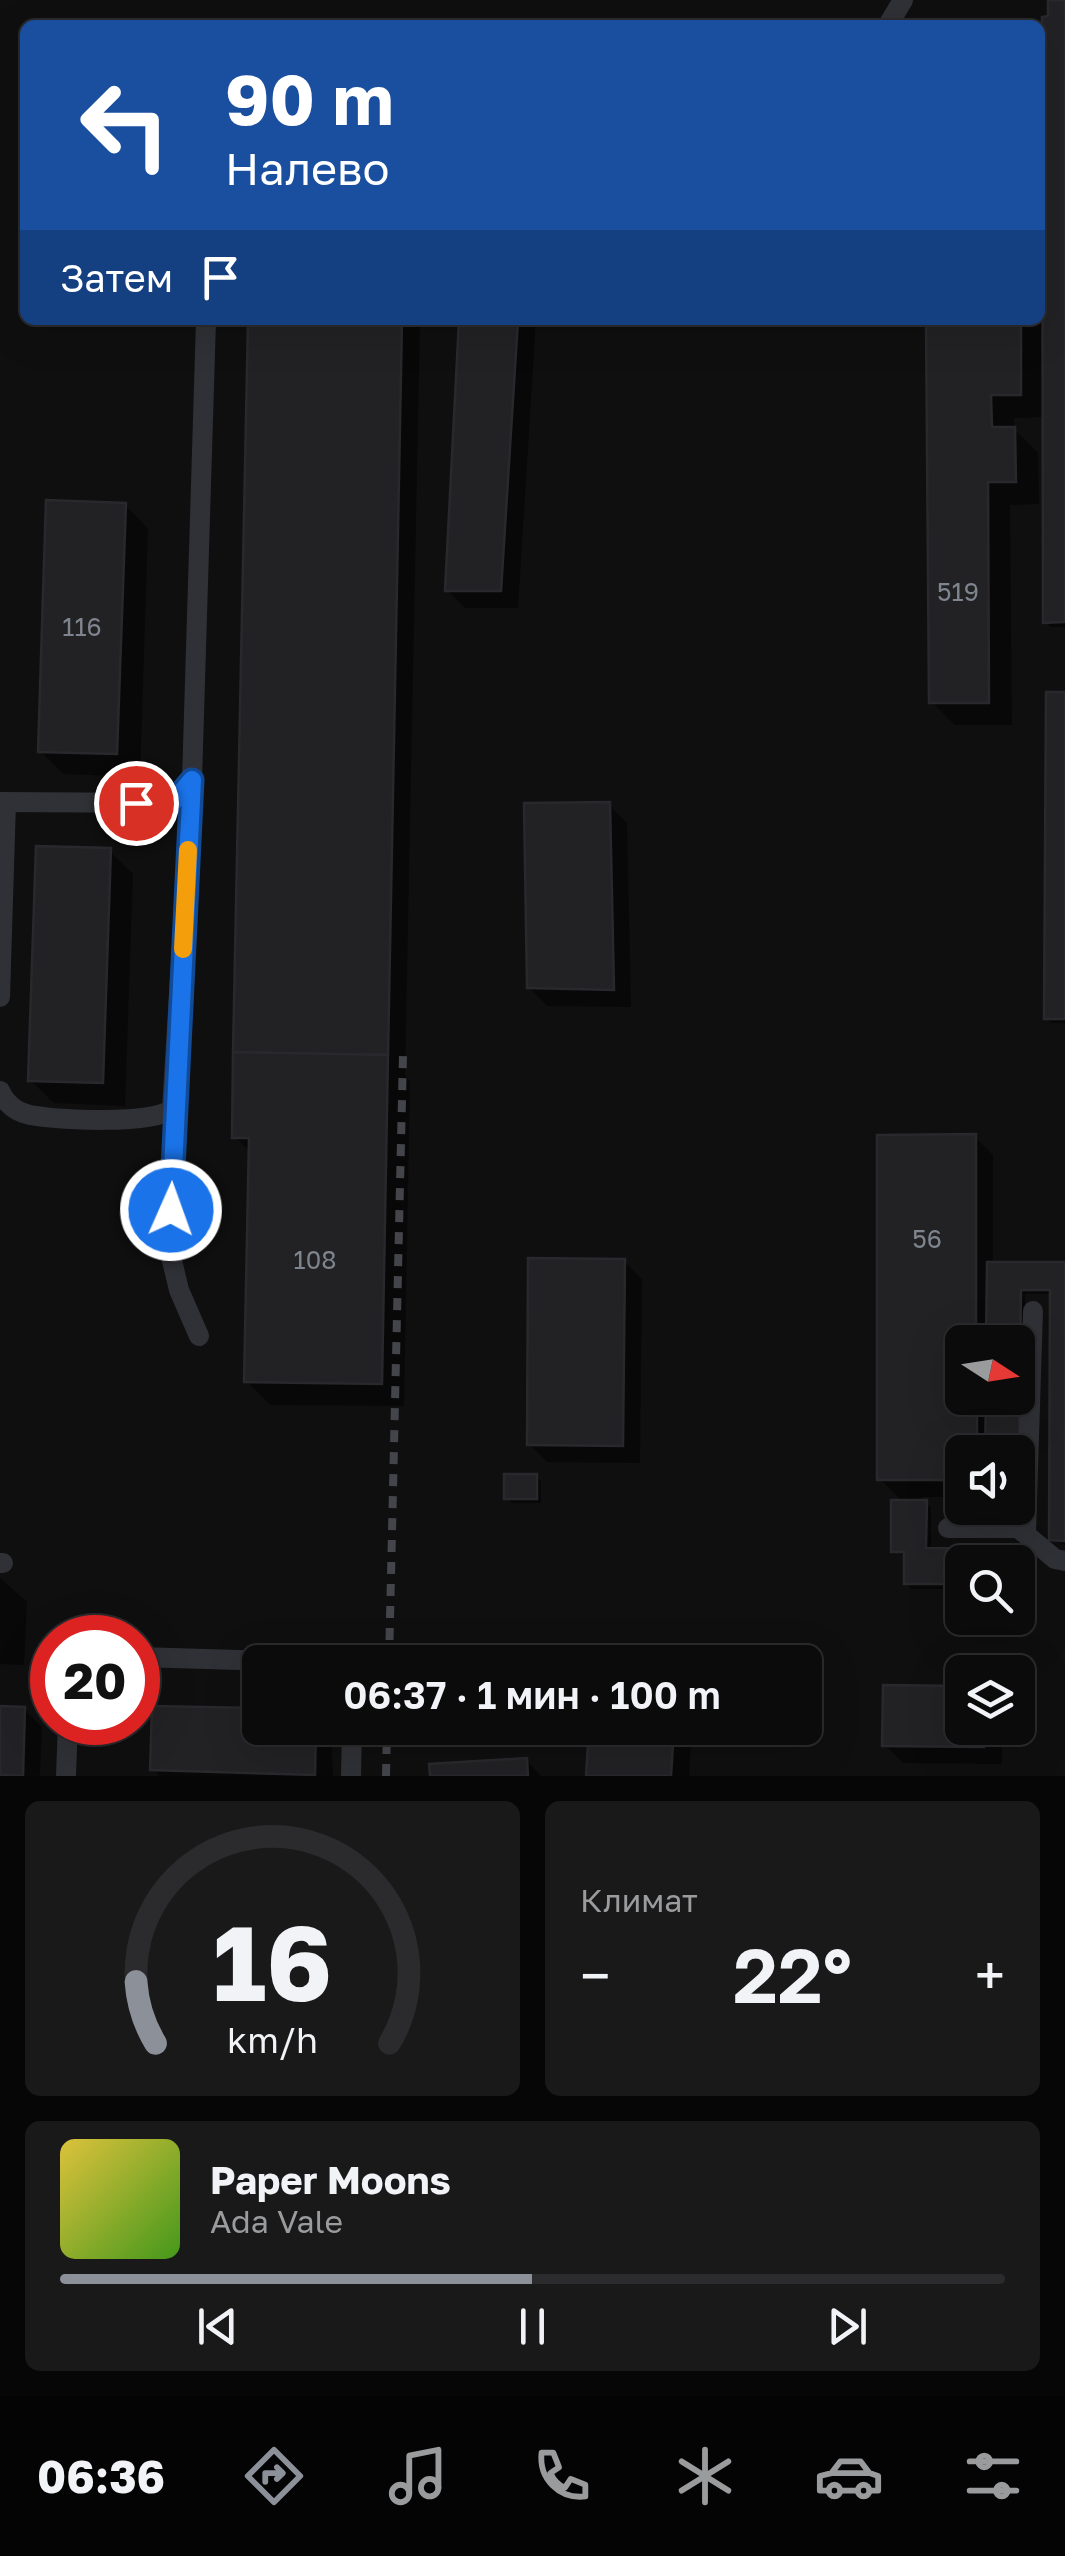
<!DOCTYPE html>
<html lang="ru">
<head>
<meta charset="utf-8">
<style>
  body { margin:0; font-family:"Golos Text",sans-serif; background:#19191a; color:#f1f3f6; height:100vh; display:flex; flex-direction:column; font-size:38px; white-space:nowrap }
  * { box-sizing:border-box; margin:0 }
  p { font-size:32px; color:#9a9b9d }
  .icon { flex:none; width:55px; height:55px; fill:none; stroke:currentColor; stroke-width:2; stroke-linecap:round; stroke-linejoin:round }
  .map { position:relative; height:1776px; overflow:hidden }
  .drawer { display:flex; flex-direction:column; gap:25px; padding:25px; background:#060607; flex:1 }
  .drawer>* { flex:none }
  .banner { position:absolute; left:20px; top:20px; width:1025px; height:305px; border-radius:15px; box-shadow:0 10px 40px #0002,0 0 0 2px #2b2b2d; background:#1a4fa0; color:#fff; overflow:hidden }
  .needle { width:65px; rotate:102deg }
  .buttons { position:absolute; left:945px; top:1325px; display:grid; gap:20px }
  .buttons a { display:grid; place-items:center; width:90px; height:90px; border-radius:15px; background:#0b0b0c; box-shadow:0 10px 40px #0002,0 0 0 2px #2b2b2d; font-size:50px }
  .speed { position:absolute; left:30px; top:1615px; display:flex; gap:20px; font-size:50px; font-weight:700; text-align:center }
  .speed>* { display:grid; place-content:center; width:130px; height:130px; border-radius:50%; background:#0b0b0c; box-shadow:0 10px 40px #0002,0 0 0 2px #2b2b2d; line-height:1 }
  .speed .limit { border:15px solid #d22; background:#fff; color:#111 }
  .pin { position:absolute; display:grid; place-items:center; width:85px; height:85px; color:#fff; margin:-42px; border:5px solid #fff; border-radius:50%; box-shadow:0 2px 10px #0007 }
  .me { position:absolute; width:110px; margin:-55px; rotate:2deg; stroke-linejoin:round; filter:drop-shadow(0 0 8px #0008) }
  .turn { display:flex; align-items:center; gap:35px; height:210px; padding:0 40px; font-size:45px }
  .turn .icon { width:130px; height:130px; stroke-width:2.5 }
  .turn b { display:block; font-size:70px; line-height:85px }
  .then { display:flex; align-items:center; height:95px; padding:0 40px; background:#0003; gap:20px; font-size:38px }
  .big { font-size:75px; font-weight:600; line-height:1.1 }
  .drawer .card { flex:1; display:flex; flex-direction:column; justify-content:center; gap:15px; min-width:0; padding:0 35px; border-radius:15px; background:#19191a }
  .drawer .dial { align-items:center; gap:0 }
  .dial svg { height:260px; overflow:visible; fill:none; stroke:#2b2b2d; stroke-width:7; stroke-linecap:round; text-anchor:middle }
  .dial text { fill:#f1f3f6; stroke:none }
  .song { display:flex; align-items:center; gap:30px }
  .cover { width:120px; height:120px; border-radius:15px; background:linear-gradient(135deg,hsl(50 70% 55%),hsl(100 70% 35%)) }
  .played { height:10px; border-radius:5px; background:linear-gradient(90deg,#8c9099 50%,#2b2b2d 50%) }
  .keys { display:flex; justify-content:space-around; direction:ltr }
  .heat { display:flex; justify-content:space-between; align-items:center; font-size:55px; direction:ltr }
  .drawer .tiles { flex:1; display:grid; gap:25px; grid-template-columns:1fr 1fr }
  .card:last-child { grid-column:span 2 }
  .trip { position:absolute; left:242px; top:1645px; width:580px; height:100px; border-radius:15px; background:#0b0b0c; box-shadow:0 10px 40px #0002,0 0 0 2px #2b2b2d; font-weight:600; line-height:100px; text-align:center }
  .dock { display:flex; height:160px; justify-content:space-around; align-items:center; background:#040405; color:#9a9b9d }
  .dock .icon { width:70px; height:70px }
  .dock .selected { color:#8c9099 }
  .dock b { font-size:45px; color:#f1f3f6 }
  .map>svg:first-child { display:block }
  .shadow { fill:#0007; fill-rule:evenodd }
  .building { fill:#222225; stroke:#29292d; stroke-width:2.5 }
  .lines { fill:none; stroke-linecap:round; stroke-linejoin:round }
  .lane { stroke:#303136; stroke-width:20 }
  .rail { stroke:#43454b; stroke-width:8; stroke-dasharray:12 10; stroke-linecap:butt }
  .route-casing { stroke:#114b97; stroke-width:25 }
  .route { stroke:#1a73e8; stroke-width:18 }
  .slow { stroke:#f59e0b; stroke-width:18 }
  .labels { text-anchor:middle; stroke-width:10; stroke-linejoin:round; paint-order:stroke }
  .number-label { font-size:25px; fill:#7f858e }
</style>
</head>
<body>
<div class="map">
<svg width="1065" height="1776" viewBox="0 0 1065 1776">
  <rect width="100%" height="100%" fill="#0f0f10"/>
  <g class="shadow">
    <path d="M 1051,0 L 1065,0 L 1065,627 L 1051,627 L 1045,621 L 1045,417 L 1014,418 L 1014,429 L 1038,453 L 1039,504 L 1010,505 L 1012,725 L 955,725 L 932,702 L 929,320 L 1040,320 L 1040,52 L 1044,56 Z"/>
    <path d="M 250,320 L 420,320 L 405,1075 L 410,1081 L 404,1406 L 270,1405 L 247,1381 L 251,1153 L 235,1137 Z"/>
    <path d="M 462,320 L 536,320 L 518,608 L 465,608 L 447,590 Z"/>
    <path d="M 125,505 L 148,529 L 140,777 L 64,774 L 40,751 Z"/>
    <path d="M 1065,694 L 1065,1023 L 1052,1023 L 1046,1018 Z"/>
    <path d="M 609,805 L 627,823 L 631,1007 L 547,1006 L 529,987 Z"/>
    <path d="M 110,851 L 133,874 L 125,1106 L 54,1103 L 30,1080 Z"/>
    <path d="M 975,1137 L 993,1155 L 993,1264 L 1065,1265 L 1065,1545 L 1051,1539 L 1053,1294 L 1025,1294 L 1023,1511 L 990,1508 L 1018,1508 L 1018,1452 L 962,1452 L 962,1497 L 921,1497 L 931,1508 L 931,1551 L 1025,1551 L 1030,1557 L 1030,1589 L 1018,1589 L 1018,1562 L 962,1562 L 962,1589 L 911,1589 L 906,1583 L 906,1556 L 893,1551 L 903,1502 L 880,1479 ZM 962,1342 L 1018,1342 L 1018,1398 L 962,1398 Z"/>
    <path d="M 624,1261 L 642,1279 L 640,1463 L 547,1462 L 529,1444 Z"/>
    <path d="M 536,1476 L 541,1482 L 541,1503 L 512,1503 L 507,1498 Z"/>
    <path d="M 0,1578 L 27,1602 L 24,1665 L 0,1664 Z"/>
    <path d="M 885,1688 L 962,1688 L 962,1728 L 1002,1728 L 1002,1764 L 903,1763 L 885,1745 Z"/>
    <path d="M 0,1709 L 24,1709 L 42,1727 L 40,1776 L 0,1776 Z"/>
    <path d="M 260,1711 L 260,1728 L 331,1728 L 333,1776 L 159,1776 L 153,1769 Z"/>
    <path d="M 592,1728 L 692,1728 L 689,1776 L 589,1776 Z"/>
    <path d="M 526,1760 L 541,1776 L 432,1776 Z"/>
  </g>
  <g class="building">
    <path d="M 1048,0 L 1065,0 L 1065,622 L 1043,623 L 1042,17 L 1048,16 Z"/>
    <path d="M 248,320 L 402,320 L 388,1055 L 233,1052 Z"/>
    <path d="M 459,320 L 518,320 L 501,591 L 445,591 Z"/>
    <path d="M 926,320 L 1021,320 L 1021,395 L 991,395 L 992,427 L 1015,427 L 1016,482 L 988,482 L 989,703 L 929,703 Z"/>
    <path d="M 46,500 L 126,503 L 117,754 L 38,752 Z"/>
    <path d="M 1046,692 L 1065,692 L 1065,1019 L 1044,1019 Z"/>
    <path d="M 610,802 L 614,990 L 527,988 L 524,803 Z"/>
    <path d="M 36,846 L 111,848 L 103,1083 L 28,1081 Z"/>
    <path d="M 233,1052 L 388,1055 L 382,1384 L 244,1382 L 249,1138 L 232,1138 Z"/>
    <path d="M 976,1134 L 976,1342 L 962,1342 L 962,1398 L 977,1398 L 977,1452 L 962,1452 L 962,1480 L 877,1480 L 877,1135 Z"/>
    <path d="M 528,1258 L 625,1259 L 623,1446 L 527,1445 Z"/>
    <path d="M 987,1262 L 1065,1262 L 1065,1541 L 1049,1540 L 1050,1290 L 1021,1290 L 1018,1506 L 1018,1452 L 985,1452 L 986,1398 L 1018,1398 L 1018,1342 L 986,1342 Z"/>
    <rect x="504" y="1474" width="33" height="25"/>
    <path d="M 891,1500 L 927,1500 L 926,1548 L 1026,1549 L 1026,1585 L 1018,1584 L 1018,1562 L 962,1562 L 962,1584 L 904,1584 L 904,1552 L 891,1552 Z"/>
    <path d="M 593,1656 L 678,1661 L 677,1662 L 593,1662 Z"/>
    <path d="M 883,1685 L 962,1686 L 962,1728 L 985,1728 L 984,1747 L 882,1746 Z"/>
    <path d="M 0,1706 L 25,1707 L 23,1776 L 0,1775 Z"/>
    <path d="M 152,1706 L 260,1708 L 260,1728 L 316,1728 L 315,1775 L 150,1770 Z"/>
    <path d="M 589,1728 L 674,1728 L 671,1776 L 586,1776 Z"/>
    <path d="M 527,1758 L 528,1776 L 430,1776 L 429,1764 Z"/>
  </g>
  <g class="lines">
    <g class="lane">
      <path d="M 888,25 L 903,0"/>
      <path d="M 0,802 L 168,803 L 182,796 L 192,780 L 206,320"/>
      <path d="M 0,997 L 6,802"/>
      <path d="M 0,1091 C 6,1104 16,1112 30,1115 C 59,1120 151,1125 172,1109 L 192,782"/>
      <path d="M 176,1098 L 169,1248 L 179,1290 L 199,1336"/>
      <path d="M 948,1528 L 1018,1528 L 1055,1559 L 1065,1561"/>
      <path d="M 1026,1531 L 1033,1311"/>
      <path d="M 0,1563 L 3,1563"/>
      <path d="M 138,1657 L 302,1662"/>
      <path d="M 66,1776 L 68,1722"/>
      <path d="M 351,1776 L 352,1728"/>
    </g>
    <g class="rail">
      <path d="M 389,1662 L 403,1055"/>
      <path d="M 386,1776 L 387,1728"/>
    </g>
  </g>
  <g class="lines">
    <g class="route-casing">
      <path id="route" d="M 136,803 L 174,801 L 192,780 L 171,1210"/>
    </g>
    <use href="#route" class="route"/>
    <path class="slow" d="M 183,949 L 188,850"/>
  </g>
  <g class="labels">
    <g class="number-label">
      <text x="958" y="601">519</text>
      <text x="82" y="636">116</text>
      <text x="927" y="1248">56</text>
      <text x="315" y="1269">108</text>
    </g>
  </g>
</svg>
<div class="buttons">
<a><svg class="needle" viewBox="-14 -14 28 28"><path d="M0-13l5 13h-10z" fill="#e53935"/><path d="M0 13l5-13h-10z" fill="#9a9b9d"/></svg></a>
<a><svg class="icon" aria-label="sound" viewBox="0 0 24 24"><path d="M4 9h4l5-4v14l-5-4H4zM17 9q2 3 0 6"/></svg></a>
<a><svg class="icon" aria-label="search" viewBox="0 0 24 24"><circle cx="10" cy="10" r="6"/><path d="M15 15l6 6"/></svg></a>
<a><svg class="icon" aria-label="layers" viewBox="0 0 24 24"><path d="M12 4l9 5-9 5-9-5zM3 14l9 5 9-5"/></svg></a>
</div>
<div class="speed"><div class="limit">20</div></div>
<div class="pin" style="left:136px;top:803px;background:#d93025"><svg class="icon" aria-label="arrive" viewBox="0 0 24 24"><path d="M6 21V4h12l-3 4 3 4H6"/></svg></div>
<svg class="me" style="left:171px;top:1210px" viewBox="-20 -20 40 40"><circle r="17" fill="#1a73e8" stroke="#fff" stroke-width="3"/><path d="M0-11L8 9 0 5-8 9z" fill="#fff"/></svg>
<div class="trip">06:37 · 1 мин · 100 m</div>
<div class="banner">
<div class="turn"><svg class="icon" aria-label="left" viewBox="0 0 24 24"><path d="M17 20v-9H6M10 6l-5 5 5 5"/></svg><div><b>90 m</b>Налево</div></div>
<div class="then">Затем<svg class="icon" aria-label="arrive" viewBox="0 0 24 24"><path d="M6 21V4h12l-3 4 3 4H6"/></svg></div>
</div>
</div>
<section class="drawer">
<div class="tiles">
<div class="card dial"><svg viewBox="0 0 100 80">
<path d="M14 69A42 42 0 1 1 86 69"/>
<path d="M14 69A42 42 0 0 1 8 50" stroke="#8c9099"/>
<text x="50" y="56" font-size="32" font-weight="700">16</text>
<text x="50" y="72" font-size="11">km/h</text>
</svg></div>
<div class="card"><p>Климат</p>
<div class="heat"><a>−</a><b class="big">22°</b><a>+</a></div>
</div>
<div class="card">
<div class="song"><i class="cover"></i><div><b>Paper Moons</b><p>Ada Vale</p></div></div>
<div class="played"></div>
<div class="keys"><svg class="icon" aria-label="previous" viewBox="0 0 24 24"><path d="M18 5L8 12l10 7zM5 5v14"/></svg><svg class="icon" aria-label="pause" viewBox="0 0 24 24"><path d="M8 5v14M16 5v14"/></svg><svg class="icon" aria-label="next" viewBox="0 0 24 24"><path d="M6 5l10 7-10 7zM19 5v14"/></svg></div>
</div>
</div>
</section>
<nav class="dock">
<b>06:36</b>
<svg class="icon selected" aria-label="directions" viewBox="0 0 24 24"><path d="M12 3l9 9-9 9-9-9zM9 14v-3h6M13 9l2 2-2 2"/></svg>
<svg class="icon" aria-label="music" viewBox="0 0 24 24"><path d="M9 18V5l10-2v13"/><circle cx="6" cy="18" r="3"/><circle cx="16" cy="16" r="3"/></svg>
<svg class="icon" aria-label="phone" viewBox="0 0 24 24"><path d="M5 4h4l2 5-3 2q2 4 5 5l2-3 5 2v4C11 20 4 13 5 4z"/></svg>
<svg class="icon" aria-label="climate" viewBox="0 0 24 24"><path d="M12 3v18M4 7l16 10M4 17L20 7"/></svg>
<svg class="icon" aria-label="car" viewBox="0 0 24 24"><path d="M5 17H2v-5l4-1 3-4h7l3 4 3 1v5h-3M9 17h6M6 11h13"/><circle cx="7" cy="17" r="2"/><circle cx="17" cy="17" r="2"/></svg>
<svg class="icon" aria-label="filters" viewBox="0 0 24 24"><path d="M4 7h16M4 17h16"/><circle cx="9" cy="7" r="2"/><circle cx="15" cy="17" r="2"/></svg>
</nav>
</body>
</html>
